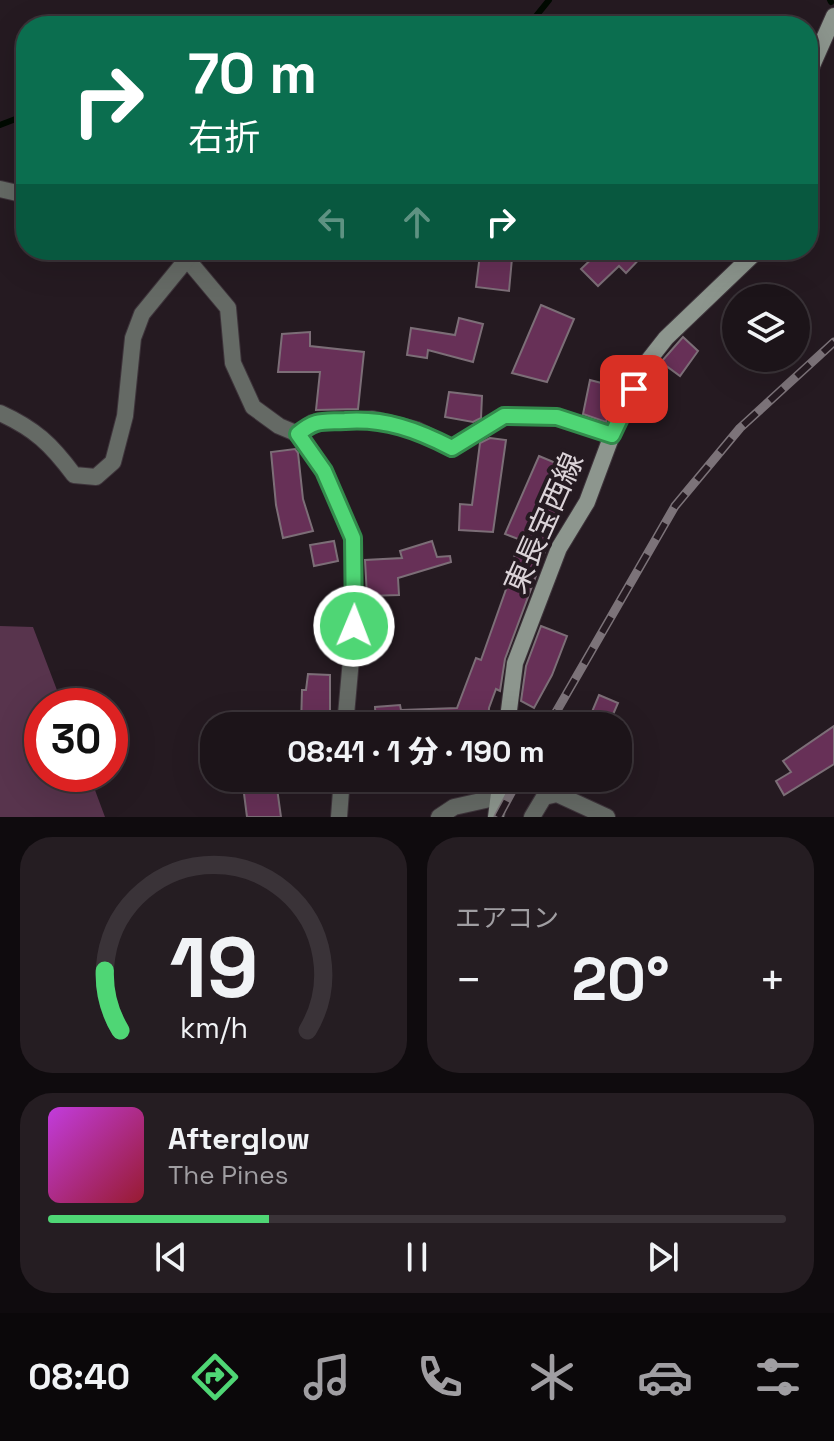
<!DOCTYPE html>
<html lang="ja">
<head>
<meta charset="utf-8">
<style>
  body { margin:0; font-family:"Space Grotesk","Noto Sans JP",sans-serif; background:#251d22; color:#f1f3f6; height:100vh; display:flex; flex-direction:column; font-size:30px; white-space:nowrap }
  * { box-sizing:border-box; margin:0 }
  p { font-size:26px; color:#a09ea2 }
  .icon { flex:none; width:44px; height:44px; fill:none; stroke:currentColor; stroke-width:2; stroke-linecap:round; stroke-linejoin:round }
  .map { position:relative; height:817px; overflow:hidden }
  .details { display:flex; flex-direction:column; gap:20px; padding:20px; background:#0f0b0e; flex:1 }
  .details>* { flex:none }
  .hud { position:absolute; left:16px; top:16px; width:802px; height:244px; border-radius:32px; box-shadow:0 8px 32px #0002,0 0 0 2px #3a3338; background:#0b6e4f; color:#fff; overflow:hidden }
  .tools { position:absolute; left:722px; top:284px; display:grid; gap:16px }
  .tools a { display:grid; place-items:center; width:88px; height:88px; border-radius:50%; background:#1c1419; box-shadow:0 8px 32px #0002,0 0 0 2px #3a3338; font-size:40px }
  .speed { position:absolute; left:24px; top:688px; display:flex; gap:16px; font-size:40px; font-weight:700; text-align:center }
  .speed>* { display:grid; place-content:center; width:104px; height:104px; border-radius:50%; background:#1c1419; box-shadow:0 8px 32px #0002,0 0 0 2px #3a3338; line-height:1 }
  .speed .limit { border:12px solid #d22; background:#fff; color:#111 }
  .pin { position:absolute; display:grid; place-items:center; width:68px; height:68px; color:#fff; margin:-34px; border-radius:16px; box-shadow:0 4px 12px #0006 }
  .me { position:absolute; width:88px; margin:-44px; rotate:1deg; stroke-linejoin:round; filter:drop-shadow(0 0 6px #0008) }
  .turn { display:flex; align-items:center; gap:28px; height:168px; padding:0 40px; font-size:36px }
  .turn .icon { width:104px; height:104px; stroke-width:2.5 }
  .turn b { display:block; font-size:56px; line-height:68px }
  .lanes { display:flex; align-items:center; height:76px; padding:0 40px; background:#0003; justify-content:center; gap:40px; direction:ltr }
  .lanes .off { opacity:.35 }
  .big { font-size:60px; font-weight:800; line-height:1.1 }
  .details .widget { flex:1; display:flex; flex-direction:column; justify-content:center; gap:12px; min-width:0; padding:0 28px; border-radius:32px; background:#251d22 }
  .details .dial { align-items:center; gap:0 }
  .dial svg { height:208px; overflow:visible; fill:none; stroke:#3a3338; stroke-width:7; stroke-linecap:round; text-anchor:middle }
  .dial text { fill:#f1f3f6; stroke:none }
  .song { display:flex; align-items:center; gap:24px }
  .cover { width:96px; height:96px; border-radius:12px; background:linear-gradient(135deg,hsl(290 70% 55%),hsl(350 70% 35%)) }
  .played { height:8px; border-radius:4px; background:linear-gradient(90deg,#4fd675 30%,#3a3338 30%) }
  .keys { display:flex; justify-content:space-around; direction:ltr }
  .heat { display:flex; justify-content:space-between; align-items:center; font-size:44px; direction:ltr }
  .details .tiles { flex:1; display:grid; gap:20px; grid-template-columns:1fr 1fr }
  .widget:last-child { grid-column:span 2 }
  .trip { position:absolute; left:200px; top:712px; width:432px; height:80px; border-radius:32px; background:#1c1419; box-shadow:0 8px 32px #0002,0 0 0 2px #3a3338; font-weight:800; line-height:80px; text-align:center }
  .tabs { display:flex; height:128px; justify-content:space-around; align-items:center; background:#0b080a; color:#a09ea2 }
  .tabs .icon { width:56px; height:56px }
  .tabs .active { color:#4fd675 }
  .tabs b { font-size:36px; color:#f1f3f6 }
  .map>svg:first-child { display:block }
  .green { fill:#58344d }
  .lines { fill:none; stroke-linecap:round; stroke-linejoin:round }
  .stream { stroke:#000a01; stroke-width:6 }
  .building { fill:#673057; stroke:#7c6e77; stroke-width:2 }
  .street-casing { stroke:#3e343b; stroke-width:18 }
  .secondary-casing { stroke:#3e343b; stroke-width:18 }
  .street { stroke:#656a65; stroke-width:16 }
  .secondary { stroke:#8d968e; stroke-width:16 }
  .rail-casing { stroke:#7c7379; stroke-width:9 }
  .rail { stroke:#251a21; stroke-width:6; stroke-dasharray:18; stroke-linecap:butt }
  .route-casing { stroke:#338b4c; stroke-width:20 }
  .route { stroke:#4fd675; stroke-width:14 }
  .labels { text-anchor:middle; stroke-width:8; stroke-linejoin:round; paint-order:stroke }
  .street-label { font-size:30px; fill:#dbd3d8; stroke:#251a21 }
</style>
</head>
<body>
<div class="map">
<svg width="834" height="817" viewBox="0 0 834 817">
  <rect width="100%" height="100%" fill="#251a21"/>
  <path class="green" d="M 0,626 L 33,627 L 63,706 L 42,706 L 42,774 L 89,774 L 105,817 L 0,817 Z"/>
  <g class="lines">
    <g class="stream">
      <path d="M 830,0 L 831,2"/>
      <path d="M 528,26 L 549,0"/>
      <path d="M 0,125 L 26,115"/>
    </g>
  </g>
  <g class="building">
    <path d="M 601,250 L 648,250 L 626,273 L 619,266 L 598,286 L 581,269 Z"/>
    <path d="M 480,254 L 512,258 L 509,291 L 476,287 Z"/>
    <path d="M 541,305 L 574,319 L 547,382 L 512,373 Z"/>
    <path d="M 459,318 L 483,324 L 473,362 L 428,350 L 427,358 L 407,355 L 411,328 L 455,335 Z"/>
    <path d="M 310,332 L 310,346 L 364,352 L 358,409 L 316,410 L 320,372 L 278,372 L 282,334 Z"/>
    <path d="M 683,337 L 698,351 L 680,376 L 661,362 Z"/>
    <path d="M 590,380 L 617,387 L 606,422 L 583,414 Z"/>
    <path d="M 449,392 L 482,396 L 481,418 L 473,422 L 445,417 Z"/>
    <path d="M 490,438 L 506,440 L 493,532 L 459,530 L 460,504 L 472,505 L 480,443 Z"/>
    <path d="M 295,449 L 298,453 L 303,499 L 313,531 L 283,538 L 276,505 L 271,452 Z"/>
    <path d="M 539,456 L 575,471 L 505,659 L 500,691 L 496,689 L 489,708 L 488,726 L 376,726 L 375,707 L 400,705 L 401,710 L 457,708 L 476,658 L 481,660 L 510,578 L 506,576 L 521,540 L 505,534 Z"/>
    <path d="M 334,541 L 338,561 L 314,566 L 310,545 Z"/>
    <path d="M 432,541 L 437,557 L 450,556 L 451,562 L 398,578 L 399,595 L 367,596 L 365,560 L 402,558 L 400,551 Z"/>
    <path d="M 541,626 L 567,636 L 552,675 L 534,708 L 521,701 L 526,666 Z"/>
    <path d="M 308,674 L 330,675 L 330,726 L 301,726 L 302,690 L 306,690 Z"/>
    <path d="M 599,695 L 618,703 L 608,726 L 589,719 Z"/>
    <path d="M 834,726 L 834,764 L 784,795 L 776,781 L 791,772 L 783,761 Z"/>
    <path d="M 242,778 L 267,778 L 265,789 L 277,788 L 281,817 L 247,817 Z"/>
  </g>
  <g class="lines">
    <g class="street-casing">
      <g id="street">
        <path d="M 0,189 L 26,195"/>
        <path d="M 173,250 L 187,259 L 228,308 L 233,363 L 253,407 L 279,426 L 298,434 L 312,423 L 372,419 L 417,430 L 452,448 L 504,416 L 557,417 L 612,435"/>
        <path d="M 0,413 C 35,429 51,444 74,475 L 96,477 L 113,462 L 125,416 L 133,338 L 142,314 L 187,259"/>
        <path d="M 298,434 L 324,471 L 353,538 L 354,626 L 345,726"/>
        <path d="M 339,817 L 342,778"/>
        <path d="M 439,817 L 454,807 L 499,797"/>
        <path d="M 532,817 L 544,797 L 557,794 L 607,817"/>
      </g>
    </g>
    <g class="secondary-casing">
      <g id="secondary">
        <path d="M 808,97 L 811,68 L 834,16"/>
        <path d="M 507,726 L 515,663 L 559,548 L 587,502 L 612,435 L 644,366 L 666,338 L 758,250"/>
        <path d="M 496,817 L 501,778"/>
      </g>
    </g>
    <use href="#street" class="street"/>
    <use href="#secondary" class="secondary"/>
    <g class="rail-casing">
      <g id="rail">
        <path d="M 548,726 L 675,506 L 740,428 L 834,342"/>
        <path d="M 498,817 L 519,778"/>
      </g>
    </g>
    <use href="#rail" class="rail"/>
  </g>
  <g class="lines">
    <g class="route-casing">
      <path id="route" d="M 354,626 L 353,538 L 324,471 L 298,434 C 316,419 322,422 345,421 C 385,418 417,430 452,448 L 504,416 L 557,417 L 612,435 L 634,389"/>
    </g>
    <use href="#route" class="route"/>
  </g>
  <g class="labels">
    <g class="street-label">
      <text transform="translate(544 523) rotate(-66)" y="10">東長宝西線</text>
    </g>
  </g>
</svg>
<div class="tools">
<a><svg class="icon" aria-label="layers" viewBox="0 0 24 24"><path d="M12 4l9 5-9 5-9-5zM3 14l9 5 9-5"/></svg></a>
</div>
<div class="speed"><div class="limit">30</div></div>
<div class="pin" style="left:634px;top:389px;background:#d93025"><svg class="icon" aria-label="arrive" viewBox="0 0 24 24"><path d="M6 21V4h12l-3 4 3 4H6"/></svg></div>
<svg class="me" style="left:354px;top:626px" viewBox="-20 -20 40 40"><circle r="17" fill="#4fd675" stroke="#fff" stroke-width="3"/><path d="M0-11L8 9 0 5-8 9z" fill="#fff"/></svg>
<div class="trip">08:41 · 1 分 · 190 m</div>
<div class="hud">
<div class="turn"><svg class="icon" aria-label="right" viewBox="0 0 24 24"><path d="M7 20v-9h11M14 6l5 5-5 5"/></svg><div><b>70 m</b>右折</div></div>
<div class="lanes"><svg class="icon off" aria-label="left" viewBox="0 0 24 24"><path d="M17 20v-9H6M10 6l-5 5 5 5"/></svg><svg class="icon off" aria-label="ahead" viewBox="0 0 24 24"><path d="M12 20V5M6 11l6-6 6 6"/></svg><svg class="icon" aria-label="right" viewBox="0 0 24 24"><path d="M7 20v-9h11M14 6l5 5-5 5"/></svg></div>
</div>
</div>
<section class="details">
<div class="tiles">
<div class="widget dial"><svg viewBox="0 0 100 80">
<path d="M14 69A42 42 0 1 1 86 69"/>
<path d="M14 69A42 42 0 0 1 8 46" stroke="#4fd675"/>
<text x="50" y="56" font-size="32" font-weight="700">19</text>
<text x="50" y="72" font-size="11">km/h</text>
</svg></div>
<div class="widget"><p>エアコン</p>
<div class="heat"><a>−</a><b class="big">20°</b><a>+</a></div>
</div>
<div class="widget">
<div class="song"><i class="cover"></i><div><b>Afterglow</b><p>The Pines</p></div></div>
<div class="played"></div>
<div class="keys"><svg class="icon" aria-label="previous" viewBox="0 0 24 24"><path d="M18 5L8 12l10 7zM5 5v14"/></svg><svg class="icon" aria-label="pause" viewBox="0 0 24 24"><path d="M8 5v14M16 5v14"/></svg><svg class="icon" aria-label="next" viewBox="0 0 24 24"><path d="M6 5l10 7-10 7zM19 5v14"/></svg></div>
</div>
</div>
</section>
<nav class="tabs">
<b>08:40</b>
<svg class="icon active" aria-label="directions" viewBox="0 0 24 24"><path d="M12 3l9 9-9 9-9-9zM9 14v-3h6M13 9l2 2-2 2"/></svg>
<svg class="icon" aria-label="music" viewBox="0 0 24 24"><path d="M9 18V5l10-2v13"/><circle cx="6" cy="18" r="3"/><circle cx="16" cy="16" r="3"/></svg>
<svg class="icon" aria-label="phone" viewBox="0 0 24 24"><path d="M5 4h4l2 5-3 2q2 4 5 5l2-3 5 2v4C11 20 4 13 5 4z"/></svg>
<svg class="icon" aria-label="climate" viewBox="0 0 24 24"><path d="M12 3v18M4 7l16 10M4 17L20 7"/></svg>
<svg class="icon" aria-label="car" viewBox="0 0 24 24"><path d="M5 17H2v-5l4-1 3-4h7l3 4 3 1v5h-3M9 17h6M6 11h13"/><circle cx="7" cy="17" r="2"/><circle cx="17" cy="17" r="2"/></svg>
<svg class="icon" aria-label="filters" viewBox="0 0 24 24"><path d="M4 7h16M4 17h16"/><circle cx="9" cy="7" r="2"/><circle cx="15" cy="17" r="2"/></svg>
</nav>
</body>
</html>
